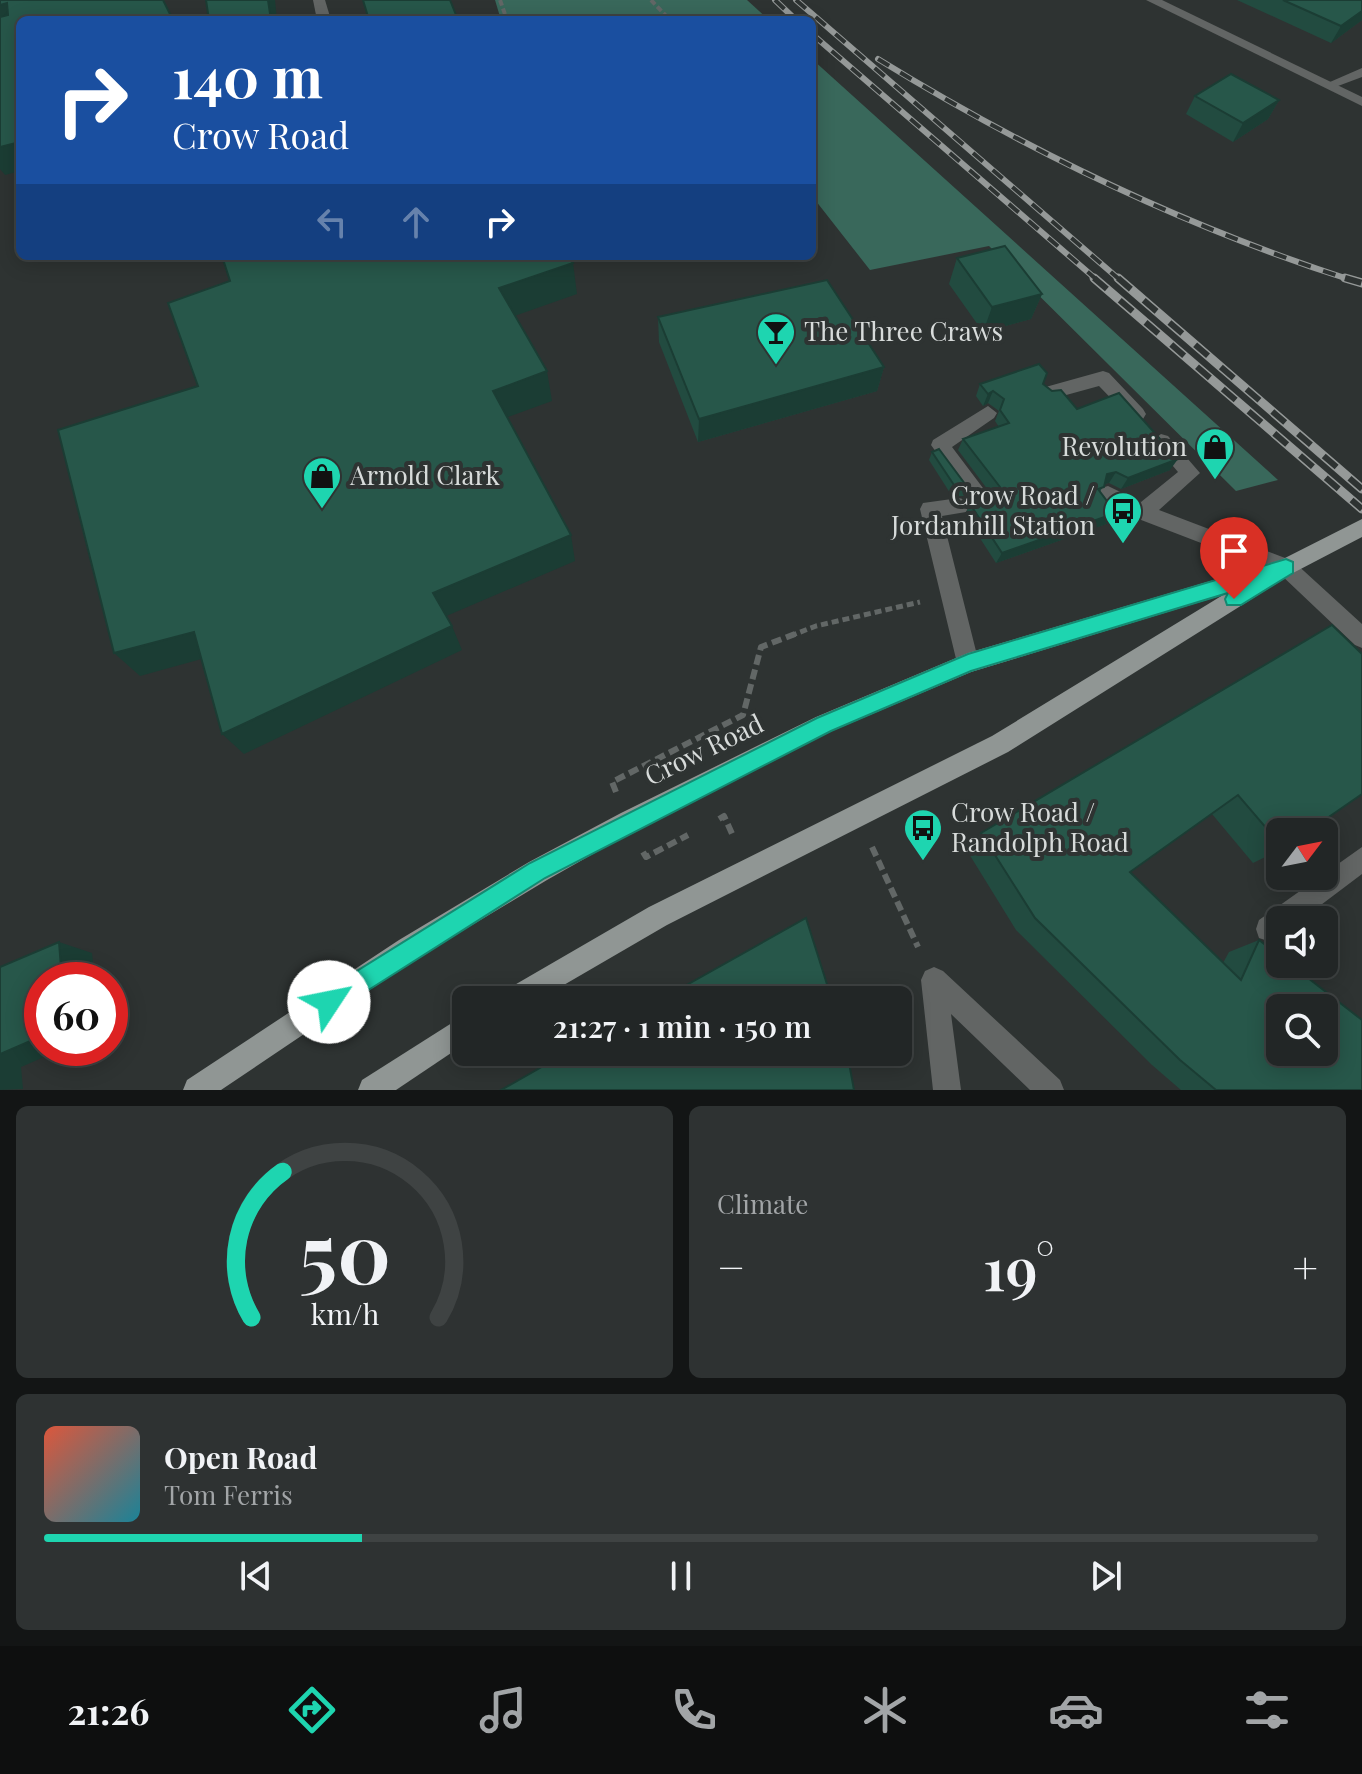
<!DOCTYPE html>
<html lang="en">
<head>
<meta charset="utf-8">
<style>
  body { margin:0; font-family:"Playfair Display",serif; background:#2e3232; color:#f1f3f6; height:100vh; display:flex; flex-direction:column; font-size:30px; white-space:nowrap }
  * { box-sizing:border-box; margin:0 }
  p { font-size:26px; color:#a2a5a7 }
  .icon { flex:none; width:44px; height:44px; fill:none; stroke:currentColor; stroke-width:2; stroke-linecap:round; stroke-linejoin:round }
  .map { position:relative; height:1090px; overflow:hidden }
  .details { display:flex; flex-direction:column; gap:16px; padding:16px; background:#131515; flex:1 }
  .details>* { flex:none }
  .banner { position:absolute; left:16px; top:16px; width:800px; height:244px; border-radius:12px; box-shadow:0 4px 20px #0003,0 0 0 2px #3f4343; background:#1a4fa0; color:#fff; overflow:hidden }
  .needle { width:52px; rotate:58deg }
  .fabs { position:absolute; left:1266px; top:818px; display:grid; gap:16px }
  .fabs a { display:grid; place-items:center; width:72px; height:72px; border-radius:12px; background:#222626; box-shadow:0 4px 20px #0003,0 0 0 2px #3f4343; font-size:40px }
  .speed { position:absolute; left:24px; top:962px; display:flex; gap:16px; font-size:40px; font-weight:700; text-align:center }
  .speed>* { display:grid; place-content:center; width:104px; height:104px; border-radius:50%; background:#222626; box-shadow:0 4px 20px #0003,0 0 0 2px #3f4343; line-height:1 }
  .speed .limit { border:12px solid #d22; background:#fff; color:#111 }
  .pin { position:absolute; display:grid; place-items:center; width:68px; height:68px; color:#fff; margin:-82px -34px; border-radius:50% 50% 50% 0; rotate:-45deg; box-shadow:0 0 8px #0007 }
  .pin .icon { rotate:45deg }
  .me { position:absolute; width:88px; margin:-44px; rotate:56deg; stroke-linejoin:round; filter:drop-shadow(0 0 6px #0008) }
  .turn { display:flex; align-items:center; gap:28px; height:168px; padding:0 24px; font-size:36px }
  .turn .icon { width:104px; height:104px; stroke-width:2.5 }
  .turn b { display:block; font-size:56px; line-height:68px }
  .lanes { display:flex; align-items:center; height:76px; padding:0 24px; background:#0003; justify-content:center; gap:40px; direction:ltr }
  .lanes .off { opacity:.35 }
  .big { font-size:60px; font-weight:600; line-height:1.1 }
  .details .tile { flex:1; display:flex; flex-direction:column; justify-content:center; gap:12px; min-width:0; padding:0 28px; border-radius:12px; background:#2e3232 }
  .details .dial { align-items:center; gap:0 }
  .dial svg { height:208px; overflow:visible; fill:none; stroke:#3f4343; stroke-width:7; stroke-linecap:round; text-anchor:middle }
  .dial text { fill:#f1f3f6; stroke:none }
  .song { display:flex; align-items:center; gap:24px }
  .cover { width:96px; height:96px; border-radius:12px; background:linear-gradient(135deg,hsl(10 70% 55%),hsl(190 70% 35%)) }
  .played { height:8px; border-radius:4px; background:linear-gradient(90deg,#1ed5b0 25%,#3f4343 25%) }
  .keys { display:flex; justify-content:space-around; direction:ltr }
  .heat { display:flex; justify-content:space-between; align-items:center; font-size:44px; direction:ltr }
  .details .tiles { flex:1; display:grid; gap:16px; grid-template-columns:1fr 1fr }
  .tile:last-child { grid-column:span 2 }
  .trip { position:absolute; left:452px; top:986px; width:460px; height:80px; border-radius:12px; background:#222626; box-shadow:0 4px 20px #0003,0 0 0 2px #3f4343; font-weight:600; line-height:80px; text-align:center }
  .dock { display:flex; height:128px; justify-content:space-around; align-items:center; background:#0e0f0f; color:#a2a5a7 }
  .dock .icon { width:56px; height:56px }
  .dock .on { color:#1ed5b0 }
  .dock b { font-size:36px; color:#f1f3f6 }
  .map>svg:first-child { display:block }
  .forest { fill:#39685b }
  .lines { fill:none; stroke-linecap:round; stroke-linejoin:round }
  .path-far2 { stroke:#626766; stroke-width:4; stroke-dasharray:6 3; stroke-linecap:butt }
  .path-far1 { stroke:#626766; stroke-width:5; stroke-dasharray:7 4; stroke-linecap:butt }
  .path { stroke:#626766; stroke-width:6; stroke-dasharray:10 5; stroke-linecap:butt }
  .service { fill:#626564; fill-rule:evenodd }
  .minor { fill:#626564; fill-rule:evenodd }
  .tertiary { fill:#626564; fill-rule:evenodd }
  .primary { fill:#909694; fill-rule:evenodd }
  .rail-far1-casing { stroke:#959998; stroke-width:6 }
  .rail-casing { stroke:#959998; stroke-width:9 }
  .rail-far1 { stroke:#2e3332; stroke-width:4; stroke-dasharray:13; stroke-linecap:butt }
  .rail { stroke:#2e3332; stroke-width:6; stroke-dasharray:17; stroke-linecap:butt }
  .wall { fill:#224b40 }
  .shaded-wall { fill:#1b3d34 }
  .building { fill:#27574a; stroke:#1b3d34; stroke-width:2; fill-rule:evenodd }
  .route { fill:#1ed5b0; stroke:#148a72; stroke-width:2 }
  .labels { text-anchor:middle; stroke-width:8; stroke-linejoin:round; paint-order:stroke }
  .poi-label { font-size:26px; fill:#d7dbda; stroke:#2e3332; text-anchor:start }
  .street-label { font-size:26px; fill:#d7dbda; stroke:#2e3332 }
</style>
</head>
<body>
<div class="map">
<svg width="1362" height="1090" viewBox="0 0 1362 1090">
  <rect width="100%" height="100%" fill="#2e3332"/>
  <g class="forest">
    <path d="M 495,0 L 747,0 L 769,20 L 501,20 Z"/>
    <path d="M 812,59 L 1278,480 L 1236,491 L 989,246 L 870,270 L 812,196 Z"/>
  </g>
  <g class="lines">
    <g class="path-far2">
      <path d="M 500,0 L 507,20"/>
      <path d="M 651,0 L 670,20"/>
    </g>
    <path class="path-far1" d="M 790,636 L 816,626 L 920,602"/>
    <g class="path">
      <path d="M 616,792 L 612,782 L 743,715 L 761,647 L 795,634"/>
      <path d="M 719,819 L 724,816 L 734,838"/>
      <path d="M 872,847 L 918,947"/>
      <path d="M 643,852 L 646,857 L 688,835"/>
    </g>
    <g class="service">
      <path d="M 1103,371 L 1109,373 L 1143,409 L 1146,414 L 1143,419 L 1131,419 L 1099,386 L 1048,400 L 1039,393 L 1042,388 Z"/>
      <path d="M 988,406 L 997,413 L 994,418 L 952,447 L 992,500 L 989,506 L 975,506 L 931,445 L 933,440 Z"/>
      <path d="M 1161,434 L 1168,436 L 1200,473 L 1159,510 L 1293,561 L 1362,624 L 1362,648 L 1355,645 L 1279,573 L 1136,518 L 1101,500 L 1098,494 L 1101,488 L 1108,486 L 1141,502 L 1178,472 L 1152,441 Z"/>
      <path d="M 959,498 L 966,500 L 969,506 L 966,512 L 942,516 L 979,663 L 976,670 L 968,673 L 960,670 L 957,663 L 920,509 L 923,503 Z"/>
      <path d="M 1362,847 L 1362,874 L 1301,920 L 1280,920 L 1280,935 L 1268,941 L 1259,938 L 1256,929 L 1259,920 Z"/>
    </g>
    <g class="minor">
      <path d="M 313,0 L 325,0 L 331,20 L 317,20 Z"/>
      <path d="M 1362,68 L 1362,77 L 1330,89 L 1323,85 Z"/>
      <path d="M 934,967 L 943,971 L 1060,1080 L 1064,1090 L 1030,1090 L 951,1014 L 961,1090 L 933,1090 L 921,980 L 925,971 Z"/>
    </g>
    <path class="tertiary" d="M 1146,0 L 1162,0 L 1362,97 L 1362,106 Z"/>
    <g class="primary">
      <path d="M 1362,519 L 1362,537 L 1293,573 L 1008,752 L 667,925 L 538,1000 L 500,1000 L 504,991 L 649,907 L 992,736 L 1223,595 L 971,672 L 832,731 L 637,829 L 547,880 L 417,958 L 221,1090 L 183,1090 L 187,1080 L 399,940 L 529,862 L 621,813 L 816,717 L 968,653 L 1281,560 Z"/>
      <path d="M 466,1014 L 466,1043 L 396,1090 L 358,1090 L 362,1080 Z"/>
    </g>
    <g class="rail-far1-casing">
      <g id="rail-far1">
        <path d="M 775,0 L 796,20"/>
        <path d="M 796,0 L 1120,280"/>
        <path d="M 812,34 L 1097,280"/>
        <path d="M 878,59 C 1028,151 1183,226 1351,280"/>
      </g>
    </g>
    <g class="rail-casing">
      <g id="rail">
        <path d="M 1094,278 L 1362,509"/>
        <path d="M 1118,278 L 1362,489"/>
        <path d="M 1345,278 L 1362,283"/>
      </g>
    </g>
    <use href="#rail-far1" class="rail-far1"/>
    <use href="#rail" class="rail"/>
  </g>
  <g class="wall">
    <path d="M 1237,0 L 1362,0 L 1362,20 L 1331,43 Z"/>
    <path d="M 1195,96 L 1279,100 L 1268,119 L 1233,142 L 1186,114 Z"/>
    <path d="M 957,258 L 1042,294 L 1031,319 L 983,332 L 949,284 Z"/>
    <path d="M 658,317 L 884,367 L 877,391 L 698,442 L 659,342 Z"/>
    <path d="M 980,384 L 1043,384 L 1077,409 L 1170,470 L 1121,489 L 1109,483 L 1104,484 L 1100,492 L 1116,513 L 1109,523 L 996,563 L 965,515 L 970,504 L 994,498 L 958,450 L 963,439 L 999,427 L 995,421 L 999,411 L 988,403 L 983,406 L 976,396 Z"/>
    <path d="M 932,452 L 968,488 L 964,496 L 952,496 L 929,460 Z"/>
    <path d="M 1332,625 L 1280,832 L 1280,850 L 1253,863 L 1212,814 L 1130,872 L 1223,963 L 1229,952 L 1259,940 L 1362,1090 L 1181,1090 L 1152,1065 L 1016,930 L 966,849 L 981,833 Z"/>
  </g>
  <g class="shaded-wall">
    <path d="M 268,0 L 275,0 L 277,20 L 271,20 Z"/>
    <path d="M 7,3 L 20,24 L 0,33 L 0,5 Z"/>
    <path d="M 1362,11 L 1362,20 L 1331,43 L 1341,26 Z"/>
    <path d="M 1279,100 L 1268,119 L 1233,142 L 1243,123 Z"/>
    <path d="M 20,142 L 20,171 L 5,175 L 0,169 L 0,147 Z"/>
    <path d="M 573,263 L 577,294 L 506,319 L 499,288 Z"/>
    <path d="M 1042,294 L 1031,319 L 983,332 L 992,307 Z"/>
    <path d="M 884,367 L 877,391 L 698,442 L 699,419 Z"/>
    <path d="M 547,371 L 552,401 L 500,420 L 493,391 Z"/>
    <path d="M 993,391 L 988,403 L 983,406 L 988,394 Z"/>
    <path d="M 1178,459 L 1170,470 L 1121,489 L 1128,478 Z"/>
    <path d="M 1116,472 L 1109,483 L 1100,485 L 1107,474 Z"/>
    <path d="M 1116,513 L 1109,523 L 996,563 L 1002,553 Z"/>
    <path d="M 571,535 L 575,561 L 444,617 L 433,593 Z"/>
    <path d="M 452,626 L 462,650 L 244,754 L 222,734 Z"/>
    <path d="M 194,632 L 216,655 L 140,676 L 114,653 Z"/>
    <path d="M 59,942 L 92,953 L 95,980 L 62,980 Z"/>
    <path d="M 42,1036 L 42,1048 L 65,1048 L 21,1067 L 23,1089 L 0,1090 L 0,1054 Z"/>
  </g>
  <g class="building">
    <path d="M 0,0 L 163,0 L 173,20 L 20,20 L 20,142 L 0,147 L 0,17 L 8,15 L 7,3 L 0,5 Z"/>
    <path d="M 206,0 L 268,0 L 271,20 L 209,20 Z"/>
    <path d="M 363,0 L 450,0 L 458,20 L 369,20 Z"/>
    <path d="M 1283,0 L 1362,0 L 1362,11 L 1341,26 Z"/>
    <path d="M 1231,74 L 1279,100 L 1243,123 L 1195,96 Z"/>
    <path d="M 1005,246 L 1042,294 L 992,307 L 957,258 Z"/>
    <path d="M 222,256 L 568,256 L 573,263 L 499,288 L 547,371 L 493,391 L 571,535 L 433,593 L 452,626 L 222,734 L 194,632 L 114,653 L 58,430 L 198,386 L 168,303 L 230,281 Z"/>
    <path d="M 827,280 L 884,367 L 699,419 L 658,317 Z"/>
    <path d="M 1039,364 L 1047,373 L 1043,384 L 1052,391 L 1061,390 L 1077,409 L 1119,393 L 1178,459 L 1128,478 L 1116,472 L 1107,474 L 1104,487 L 1098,489 L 1116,513 L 1002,553 L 970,504 L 977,496 L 994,498 L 1000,487 L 963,439 L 1009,423 L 1000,410 L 1004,399 L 993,391 L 988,394 L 980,384 Z"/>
    <path d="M 939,449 L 968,488 L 956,488 L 932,452 Z"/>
    <path d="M 1332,625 L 1362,654 L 1362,794 L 1307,832 L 1280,832 L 1280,844 L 1238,795 L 1130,872 L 1241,980 L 1259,940 L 1280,956 L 1280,964 L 1290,964 L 1362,1020 L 1362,1090 L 1216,1090 L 1180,1060 L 1035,918 L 981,833 ZM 1280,1008 L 1324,1008 L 1324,1052 L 1280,1052 Z"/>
    <path d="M 806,918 L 832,1000 L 660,1000 Z"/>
    <path d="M 59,942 L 62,980 L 42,980 L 42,1036 L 0,1054 L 0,967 Z"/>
    <path d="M 568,1052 L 847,1052 L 854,1090 L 501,1090 Z"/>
  </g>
  <path class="route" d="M 1286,559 L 1293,562 L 1293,573 L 1241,605 L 1227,605 L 1225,599 L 1228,593 L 971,671 L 831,731 L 545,878 L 337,1010 L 329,1014 L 320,1010 L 317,1002 L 320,994 L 530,863 L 817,718 L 968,654 Z"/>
  <defs>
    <g id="bar-pin" transform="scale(2)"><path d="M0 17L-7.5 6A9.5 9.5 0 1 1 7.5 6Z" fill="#1ed5b0" stroke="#2e3332"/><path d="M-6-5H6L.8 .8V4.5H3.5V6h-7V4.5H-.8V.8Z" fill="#111"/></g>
    <g id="shop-pin" transform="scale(2)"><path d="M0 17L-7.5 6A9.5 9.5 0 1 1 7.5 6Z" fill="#1ed5b0" stroke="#2e3332"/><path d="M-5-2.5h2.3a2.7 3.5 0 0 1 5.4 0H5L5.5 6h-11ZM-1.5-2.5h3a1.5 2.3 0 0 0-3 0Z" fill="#111"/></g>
    <g id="bus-pin" transform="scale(2)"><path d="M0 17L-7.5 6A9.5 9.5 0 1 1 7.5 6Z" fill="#1ed5b0" stroke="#2e3332"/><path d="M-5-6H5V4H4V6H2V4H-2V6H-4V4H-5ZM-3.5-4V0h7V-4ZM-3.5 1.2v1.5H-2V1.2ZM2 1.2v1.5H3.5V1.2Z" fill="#111"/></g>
  </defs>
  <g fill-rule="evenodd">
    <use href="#bar-pin" x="776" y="332"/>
    <use href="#shop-pin" x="1215" y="447"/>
    <use href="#shop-pin" x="322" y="476"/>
    <use href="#bus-pin" x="1123" y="511"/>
    <use href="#bus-pin" x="923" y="828"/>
  </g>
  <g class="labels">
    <g class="poi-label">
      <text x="804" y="341">The Three Craws</text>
      <text x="1187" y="456" text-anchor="end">Revolution</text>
      <text x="350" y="485">Arnold Clark</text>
      <text x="1095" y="505" text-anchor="end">Crow Road /<tspan x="1095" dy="30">Jordanhill Station</tspan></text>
      <text x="951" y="822">Crow Road /<tspan x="951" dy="30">Randolph Road</tspan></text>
    </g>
    <g class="street-label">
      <text transform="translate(704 750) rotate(-26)" y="9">Crow Road</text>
    </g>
  </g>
</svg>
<div class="fabs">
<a><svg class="needle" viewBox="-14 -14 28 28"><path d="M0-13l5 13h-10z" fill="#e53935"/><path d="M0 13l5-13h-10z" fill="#a2a5a7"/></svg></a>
<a><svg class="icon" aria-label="sound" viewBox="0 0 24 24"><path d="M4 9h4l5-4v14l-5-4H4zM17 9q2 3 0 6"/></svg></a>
<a><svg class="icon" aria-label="search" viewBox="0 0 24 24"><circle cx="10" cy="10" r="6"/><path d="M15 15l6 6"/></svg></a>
</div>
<div class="speed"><div class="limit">60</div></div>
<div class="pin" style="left:1234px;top:599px;background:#d93025"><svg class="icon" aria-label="arrive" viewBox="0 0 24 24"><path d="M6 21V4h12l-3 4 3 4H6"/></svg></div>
<svg class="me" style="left:329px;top:1002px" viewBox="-20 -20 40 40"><circle r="19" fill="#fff"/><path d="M0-13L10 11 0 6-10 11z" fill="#1ed5b0"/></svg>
<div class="trip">21:27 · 1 min · 150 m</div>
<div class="banner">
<div class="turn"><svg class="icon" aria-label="right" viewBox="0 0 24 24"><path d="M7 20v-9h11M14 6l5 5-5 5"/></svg><div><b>140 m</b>Crow Road</div></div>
<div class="lanes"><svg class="icon off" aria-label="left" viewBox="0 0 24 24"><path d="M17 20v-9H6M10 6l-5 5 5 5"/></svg><svg class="icon off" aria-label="ahead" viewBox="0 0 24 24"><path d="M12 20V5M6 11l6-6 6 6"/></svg><svg class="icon" aria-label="right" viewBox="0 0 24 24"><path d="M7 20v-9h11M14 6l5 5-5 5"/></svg></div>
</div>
</div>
<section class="details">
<div class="tiles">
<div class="tile dial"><svg viewBox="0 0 100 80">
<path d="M14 69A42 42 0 1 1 86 69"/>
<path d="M14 69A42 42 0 0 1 26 13" stroke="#1ed5b0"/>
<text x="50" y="56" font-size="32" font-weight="700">50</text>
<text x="50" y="72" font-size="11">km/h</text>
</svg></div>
<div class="tile"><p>Climate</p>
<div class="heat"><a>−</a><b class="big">19°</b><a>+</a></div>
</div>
<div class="tile">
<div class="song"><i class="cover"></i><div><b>Open Road</b><p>Tom Ferris</p></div></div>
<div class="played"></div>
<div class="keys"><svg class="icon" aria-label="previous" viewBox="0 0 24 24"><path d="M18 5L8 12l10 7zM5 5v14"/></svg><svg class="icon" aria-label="pause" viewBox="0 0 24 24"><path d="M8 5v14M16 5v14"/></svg><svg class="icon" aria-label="next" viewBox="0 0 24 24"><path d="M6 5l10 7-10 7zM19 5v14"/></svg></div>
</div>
</div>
</section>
<nav class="dock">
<b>21:26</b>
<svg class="icon on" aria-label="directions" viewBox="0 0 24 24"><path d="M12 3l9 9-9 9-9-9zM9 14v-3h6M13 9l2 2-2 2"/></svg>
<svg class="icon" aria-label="music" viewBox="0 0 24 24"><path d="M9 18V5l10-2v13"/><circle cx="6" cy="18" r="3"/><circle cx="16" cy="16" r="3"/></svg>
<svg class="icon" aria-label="phone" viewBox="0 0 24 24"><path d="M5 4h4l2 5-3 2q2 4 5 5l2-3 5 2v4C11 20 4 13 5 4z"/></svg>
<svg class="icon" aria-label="climate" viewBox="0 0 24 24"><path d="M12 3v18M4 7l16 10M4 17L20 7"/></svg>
<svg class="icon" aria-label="car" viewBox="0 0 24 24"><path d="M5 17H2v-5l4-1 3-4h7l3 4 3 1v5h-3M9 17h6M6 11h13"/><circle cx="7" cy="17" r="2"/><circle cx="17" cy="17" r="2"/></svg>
<svg class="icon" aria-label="filters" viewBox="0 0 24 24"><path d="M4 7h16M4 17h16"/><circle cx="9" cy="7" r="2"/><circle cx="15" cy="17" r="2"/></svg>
</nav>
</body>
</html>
